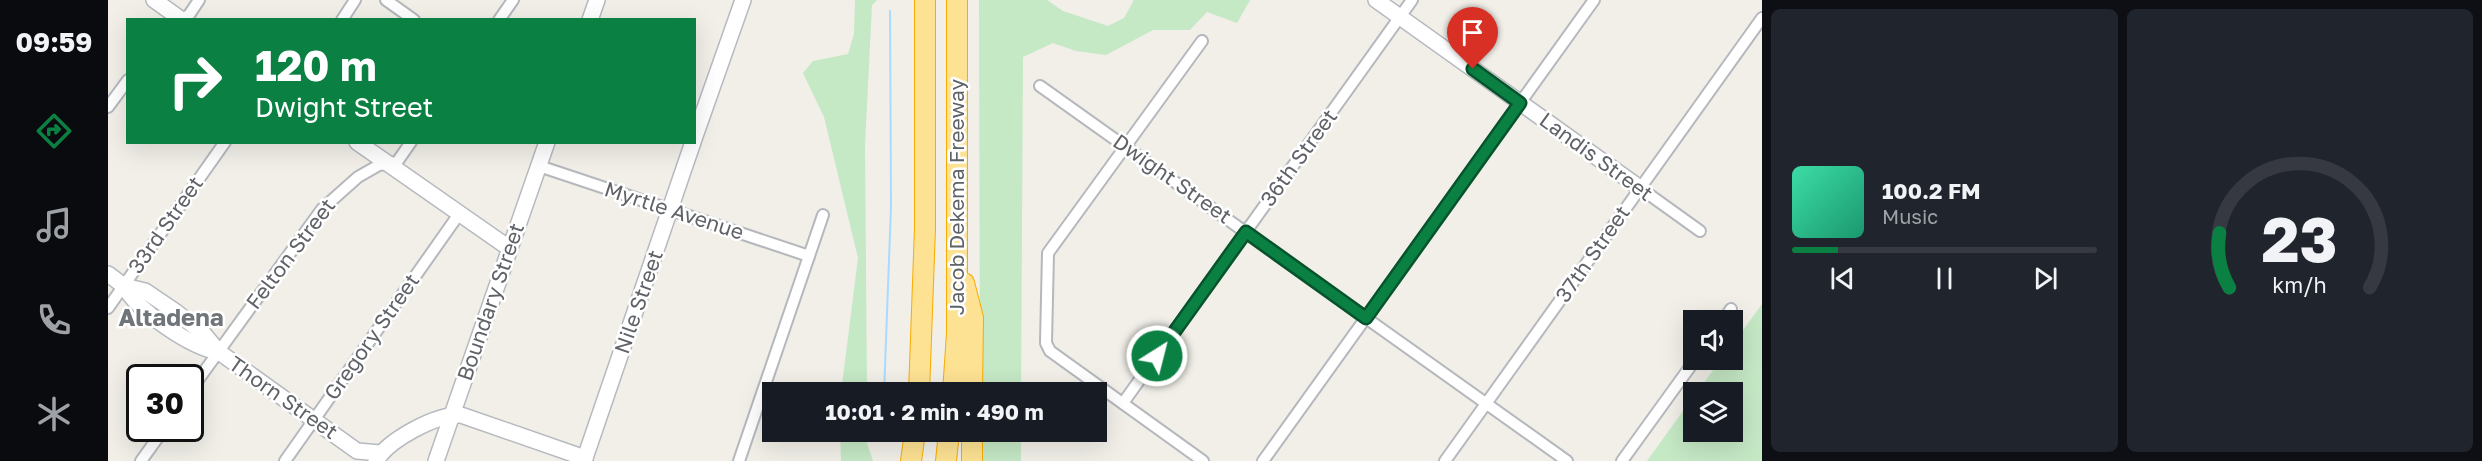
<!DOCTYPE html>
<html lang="en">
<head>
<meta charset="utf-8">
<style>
  body { margin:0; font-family:"Golos Text",sans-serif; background:#20242c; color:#f1f3f6; height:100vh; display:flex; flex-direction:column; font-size:22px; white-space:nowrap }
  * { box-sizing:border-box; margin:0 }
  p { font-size:20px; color:#9ea1a6 }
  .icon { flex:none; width:33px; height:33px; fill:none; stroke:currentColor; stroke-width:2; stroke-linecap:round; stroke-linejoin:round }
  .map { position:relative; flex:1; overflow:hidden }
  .side { display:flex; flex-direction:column; gap:9px; padding:9px; background:#0d0f14; width:720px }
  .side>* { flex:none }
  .guide { position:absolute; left:18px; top:18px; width:570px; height:126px; border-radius:0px; box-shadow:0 6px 24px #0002; background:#0b8043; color:#fff; overflow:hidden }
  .buttons { position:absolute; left:1575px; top:310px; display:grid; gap:12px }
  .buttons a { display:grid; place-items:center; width:60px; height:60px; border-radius:0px; background:#171b24; box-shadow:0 6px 24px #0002; font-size:30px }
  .speed { position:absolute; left:18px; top:364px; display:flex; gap:12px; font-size:30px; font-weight:700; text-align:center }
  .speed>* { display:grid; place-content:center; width:78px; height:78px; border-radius:50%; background:#171b24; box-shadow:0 6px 24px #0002; line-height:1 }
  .speed .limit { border:3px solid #111; border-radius:9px; background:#fff; color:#111 }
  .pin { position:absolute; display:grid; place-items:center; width:51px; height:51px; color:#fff; margin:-62px -26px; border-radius:50% 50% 50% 0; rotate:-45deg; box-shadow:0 0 6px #0007 }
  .pin .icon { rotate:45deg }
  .me { position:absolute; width:66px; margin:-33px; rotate:36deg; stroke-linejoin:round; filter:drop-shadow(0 0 4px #0008) }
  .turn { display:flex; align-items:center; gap:21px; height:126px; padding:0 30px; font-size:27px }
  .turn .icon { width:78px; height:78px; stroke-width:2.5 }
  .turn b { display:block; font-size:42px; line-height:51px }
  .side .card { flex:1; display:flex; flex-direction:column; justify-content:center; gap:9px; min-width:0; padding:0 21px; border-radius:9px; background:#20242c }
  .side .dial { align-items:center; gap:0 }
  .dial svg { height:156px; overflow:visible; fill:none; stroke:#363941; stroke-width:7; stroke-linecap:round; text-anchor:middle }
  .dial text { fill:#f1f3f6; stroke:none }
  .song { display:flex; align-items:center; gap:18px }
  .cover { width:72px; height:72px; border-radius:9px; background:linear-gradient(135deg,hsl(160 70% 55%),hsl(160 70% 35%)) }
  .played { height:6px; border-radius:3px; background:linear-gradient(90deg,#0b8043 15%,#363941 15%) }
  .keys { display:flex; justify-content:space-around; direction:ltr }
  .side .tiles { flex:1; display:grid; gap:9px; grid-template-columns:repeat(2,1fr) }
  .trip { position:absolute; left:654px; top:382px; width:345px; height:60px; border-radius:0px; background:#171b24; box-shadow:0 6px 24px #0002; font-weight:700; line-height:60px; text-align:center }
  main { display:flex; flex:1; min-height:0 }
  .tab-bar { display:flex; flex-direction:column; width:108px; justify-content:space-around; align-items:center; background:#090b0e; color:#9ea1a6 }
  .tab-bar .icon { width:42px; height:42px }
  .tab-bar .current { color:#0b8043 }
  .tab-bar b { font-size:27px; color:#f1f3f6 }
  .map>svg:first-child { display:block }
  .green { fill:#c5e8c5 }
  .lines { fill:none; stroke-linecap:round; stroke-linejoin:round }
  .stream { stroke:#aadaff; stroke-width:2 }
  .street-casing { stroke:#b5b8bc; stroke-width:14 }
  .secondary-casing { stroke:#b6babf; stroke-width:18 }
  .highway-casing { stroke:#f9ab00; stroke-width:22 }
  .street { stroke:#fff; stroke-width:10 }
  .secondary { stroke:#fff; stroke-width:15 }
  .highway { stroke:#fde293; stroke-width:20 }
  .route-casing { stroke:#07532c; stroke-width:15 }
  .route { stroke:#0b8043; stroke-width:10 }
  .labels { text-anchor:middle; stroke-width:5; stroke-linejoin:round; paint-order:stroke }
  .street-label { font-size:21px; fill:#5f6368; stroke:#fff }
  .quarter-label { font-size:24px; font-weight:bold; fill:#70757a; stroke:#fff }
</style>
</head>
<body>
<main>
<nav class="tab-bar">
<b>09:59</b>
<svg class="icon current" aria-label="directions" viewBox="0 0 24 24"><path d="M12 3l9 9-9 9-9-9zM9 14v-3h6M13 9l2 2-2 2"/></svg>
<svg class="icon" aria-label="music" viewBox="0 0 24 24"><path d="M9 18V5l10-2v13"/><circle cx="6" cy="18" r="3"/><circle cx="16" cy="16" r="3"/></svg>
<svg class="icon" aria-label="phone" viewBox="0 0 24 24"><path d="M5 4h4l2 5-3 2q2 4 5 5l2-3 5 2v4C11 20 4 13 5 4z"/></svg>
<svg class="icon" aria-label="climate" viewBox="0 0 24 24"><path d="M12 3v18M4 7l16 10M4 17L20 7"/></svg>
</nav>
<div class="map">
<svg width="1654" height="461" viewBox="0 0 1654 461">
  <rect width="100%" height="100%" fill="#f1efe8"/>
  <g class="green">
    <path d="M 747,0 L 769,0 L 764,5 L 757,145 L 759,393 L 733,393 L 750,258 L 716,117 L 695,73 L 705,61 L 740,54 L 746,34 Z"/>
    <path d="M 871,0 L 939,0 L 955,11 L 1000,26 L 1016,18 L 1026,0 L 1142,0 L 1129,23 L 1099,12 L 1082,30 L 1045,30 L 998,55 L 968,51 L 945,43 L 915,57 L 913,393 L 872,393 Z"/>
    <path d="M 1654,304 L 1654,461 L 1539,461 L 1585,397 L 1586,432 L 1624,432 L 1624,393 L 1588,393 L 1613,360 L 1624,360 L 1625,344 Z"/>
    <path d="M 732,432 L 759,432 L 759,443 L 765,461 L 733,461 Z"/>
    <rect x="872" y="432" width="41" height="29"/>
  </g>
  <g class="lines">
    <path class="stream" d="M 776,393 L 783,207 L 782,11"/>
    <g class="street-casing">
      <g id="street">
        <path d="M 278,0 L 306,20"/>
        <path d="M 70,20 L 81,15 L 91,0"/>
        <path d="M 234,20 L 247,0"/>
        <path d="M 391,20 L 405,0"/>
        <path d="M 1094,41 L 940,253 L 938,343 L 942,351 L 1095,461"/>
        <path d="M 932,86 L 1459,461"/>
        <path d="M 0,107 L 20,80"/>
        <path d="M 431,166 L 701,256"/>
        <path d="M 1532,188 L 1592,231"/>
        <path d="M 0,308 L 117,142"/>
        <path d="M 1615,321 L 1623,309"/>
        <path d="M 82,391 L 214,209 L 250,177 L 271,165 L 289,162 L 303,142"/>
        <path d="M 1015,403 L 1304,0"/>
        <path d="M 33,461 L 56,429"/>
        <path d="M 177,461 L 351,214"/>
        <path d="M 631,461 L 715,215"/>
        <path d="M 1155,461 L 1486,0"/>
        <path d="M 1337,461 L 1654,18"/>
        <path d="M 1514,461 L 1587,360"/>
      </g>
    </g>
    <g class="secondary-casing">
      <g id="secondary">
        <path d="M 46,0 L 74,20"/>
        <path d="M 1268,0 L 1532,188"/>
        <path d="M 482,20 L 489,0"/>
        <path d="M 586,139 L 635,0"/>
        <path d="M 249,142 L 401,248"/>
        <path d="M 0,274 L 16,286 L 37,291 L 68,312 L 95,333 L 111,352"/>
        <path d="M 16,286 C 30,311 82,347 111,352 L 249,451 L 272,453"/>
        <path d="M 268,461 C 280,440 328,414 353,415 L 477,458"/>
        <path d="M 328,461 L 439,142"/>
        <path d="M 476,461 L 585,142"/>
      </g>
    </g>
    <g class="highway-casing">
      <g id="highway">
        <path d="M 856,283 L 865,318 L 864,393"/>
        <path d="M 811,393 L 817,228 L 817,0"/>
        <path d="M 845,393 L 849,333 L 849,0"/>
        <path d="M 803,461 L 807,432"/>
        <path d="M 838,461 L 841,432"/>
        <path d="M 864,461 L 864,432"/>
      </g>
    </g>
    <use href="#street" class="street"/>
    <use href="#secondary" class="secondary"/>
    <use href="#highway" class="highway"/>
  </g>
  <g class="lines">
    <g class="route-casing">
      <path id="route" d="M 1049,356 L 1138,232 L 1258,318 L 1412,103 L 1365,69"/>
    </g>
    <use href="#route" class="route"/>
  </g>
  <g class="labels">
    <g class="street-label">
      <text transform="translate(1488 157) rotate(36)" y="7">Landis Street</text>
      <text transform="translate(1191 158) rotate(-54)" y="7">36th Street</text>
      <text transform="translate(1064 179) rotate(35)" y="7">Dwight Street</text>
      <text transform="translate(849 197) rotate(-90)" y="7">Jacob Dekema Freeway</text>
      <text transform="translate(566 211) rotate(18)" y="7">Myrtle Avenue</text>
      <text transform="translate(58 225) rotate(-55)" y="7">33rd Street</text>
      <text transform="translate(183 254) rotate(-53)" y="7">Felton Street</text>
      <text transform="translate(1485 254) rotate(-55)" y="7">37th Street</text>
      <text transform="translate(383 302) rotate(-71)" y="7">Boundary Street</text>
      <text transform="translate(531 302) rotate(-71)" y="7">Nile Street</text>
      <text transform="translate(264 337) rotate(-55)" y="7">Gregory Street</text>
      <text transform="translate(175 398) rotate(35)" y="7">Thorn Street</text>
    </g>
    <g class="quarter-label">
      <text x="63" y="326">Altadena</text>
    </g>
  </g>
</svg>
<div class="buttons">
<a><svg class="icon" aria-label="sound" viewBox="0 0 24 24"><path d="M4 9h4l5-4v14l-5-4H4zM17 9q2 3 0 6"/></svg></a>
<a><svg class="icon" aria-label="layers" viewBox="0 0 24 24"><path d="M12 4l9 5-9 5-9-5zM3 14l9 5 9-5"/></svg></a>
</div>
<div class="speed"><div class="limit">30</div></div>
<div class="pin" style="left:1365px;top:69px;background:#d93025"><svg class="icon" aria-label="arrive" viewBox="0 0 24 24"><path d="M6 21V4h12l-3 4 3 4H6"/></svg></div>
<svg class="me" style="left:1049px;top:356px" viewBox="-20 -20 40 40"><circle r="17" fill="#0b8043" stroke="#fff" stroke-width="3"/><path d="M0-11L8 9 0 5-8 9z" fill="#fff"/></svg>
<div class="trip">10:01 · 2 min · 490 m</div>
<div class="guide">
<div class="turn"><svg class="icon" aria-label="right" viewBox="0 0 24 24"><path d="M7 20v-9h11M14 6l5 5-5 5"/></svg><div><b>120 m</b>Dwight Street</div></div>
</div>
</div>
<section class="side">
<div class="tiles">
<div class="card">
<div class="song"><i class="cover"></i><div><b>100.2 FM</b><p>Music</p></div></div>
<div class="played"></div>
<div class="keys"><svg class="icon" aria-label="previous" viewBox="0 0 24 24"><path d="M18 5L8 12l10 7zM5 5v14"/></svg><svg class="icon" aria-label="pause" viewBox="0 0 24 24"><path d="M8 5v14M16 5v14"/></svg><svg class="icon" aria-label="next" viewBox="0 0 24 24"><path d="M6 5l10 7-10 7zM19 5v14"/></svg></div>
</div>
<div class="card dial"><svg viewBox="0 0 100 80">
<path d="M14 69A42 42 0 1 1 86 69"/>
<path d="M14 69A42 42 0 0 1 9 41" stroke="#0b8043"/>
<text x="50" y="56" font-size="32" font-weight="700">23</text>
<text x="50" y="72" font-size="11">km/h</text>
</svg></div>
</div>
</section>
</main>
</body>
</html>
